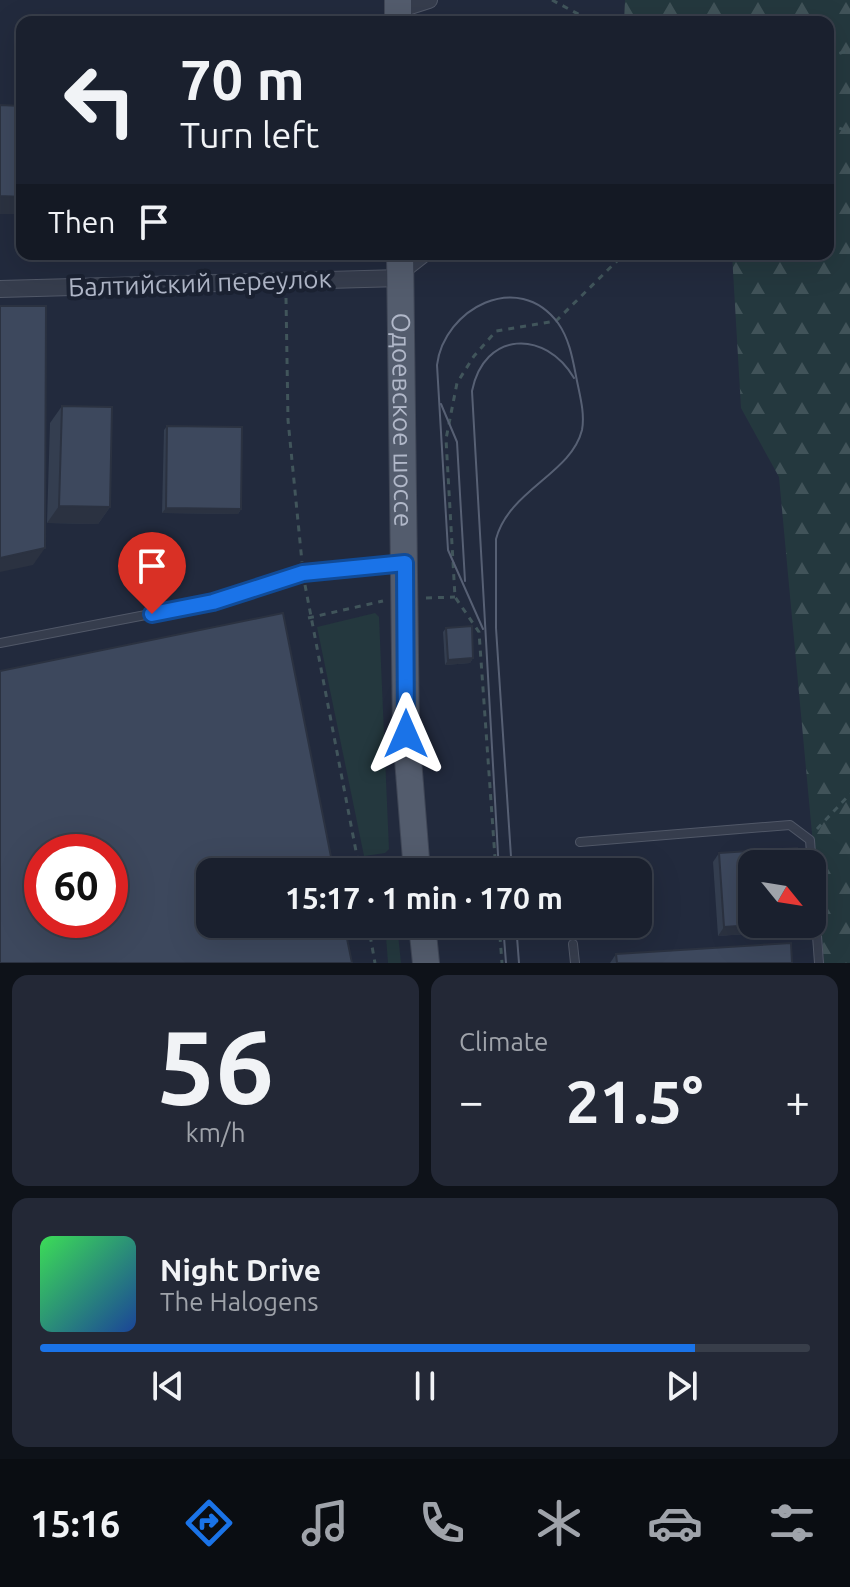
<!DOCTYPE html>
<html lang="en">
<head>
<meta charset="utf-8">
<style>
  body { margin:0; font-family:Ubuntu,sans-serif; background:#232836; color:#f1f3f6; height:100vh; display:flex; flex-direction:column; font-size:30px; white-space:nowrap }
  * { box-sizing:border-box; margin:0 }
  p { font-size:26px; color:#9fa3aa }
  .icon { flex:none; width:44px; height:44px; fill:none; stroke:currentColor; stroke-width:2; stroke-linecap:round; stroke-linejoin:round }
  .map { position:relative; height:963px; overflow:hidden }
  .sheet { display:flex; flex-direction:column; gap:12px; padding:12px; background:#0e1219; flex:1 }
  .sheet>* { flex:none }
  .top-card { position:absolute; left:16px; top:16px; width:818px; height:244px; border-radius:16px; box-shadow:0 8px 32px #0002,0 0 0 2px #383e4a; background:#1a202e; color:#f1f3f6; overflow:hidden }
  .needle { width:52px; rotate:120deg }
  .tools { position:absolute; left:738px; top:850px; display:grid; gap:16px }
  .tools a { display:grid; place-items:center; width:88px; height:88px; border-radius:16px; background:#1a202e; box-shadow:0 8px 32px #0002,0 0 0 2px #383e4a; font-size:40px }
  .speed { position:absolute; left:24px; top:834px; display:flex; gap:16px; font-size:40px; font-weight:700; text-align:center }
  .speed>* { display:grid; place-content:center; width:104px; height:104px; border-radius:50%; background:#1a202e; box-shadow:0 8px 32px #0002,0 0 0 2px #383e4a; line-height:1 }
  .speed .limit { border:12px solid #d22; background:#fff; color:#111 }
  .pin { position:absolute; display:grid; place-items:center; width:68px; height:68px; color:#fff; margin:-82px -34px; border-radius:50% 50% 50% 0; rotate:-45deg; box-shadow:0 0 8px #0007 }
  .pin .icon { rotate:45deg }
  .me { position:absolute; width:88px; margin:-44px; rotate:0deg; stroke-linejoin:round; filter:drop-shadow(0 0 6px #0008) }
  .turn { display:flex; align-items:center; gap:28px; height:168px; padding:0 32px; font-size:36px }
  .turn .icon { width:104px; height:104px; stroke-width:2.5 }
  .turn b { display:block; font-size:56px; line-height:68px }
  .then { display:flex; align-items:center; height:76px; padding:0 32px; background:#0003; gap:16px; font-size:30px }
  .big { font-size:60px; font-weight:600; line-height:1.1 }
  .sheet .widget { flex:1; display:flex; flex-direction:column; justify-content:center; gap:12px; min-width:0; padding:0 28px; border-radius:16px; background:#232836 }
  .sheet .dial { align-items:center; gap:0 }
  .dial b { font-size:104px; line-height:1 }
  .song { display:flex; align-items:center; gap:24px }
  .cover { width:96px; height:96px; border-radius:12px; background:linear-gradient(135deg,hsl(130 70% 55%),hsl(220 70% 35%)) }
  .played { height:8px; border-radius:4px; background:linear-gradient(90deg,#1a73e8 85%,#383e4a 85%) }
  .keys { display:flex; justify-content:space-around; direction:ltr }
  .heat { display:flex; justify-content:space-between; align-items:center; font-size:44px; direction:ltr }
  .sheet .tiles { flex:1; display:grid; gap:12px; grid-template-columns:1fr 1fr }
  .widget:last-child { grid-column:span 2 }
  .trip { position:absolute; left:196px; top:858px; width:456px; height:80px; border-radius:16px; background:#1a202e; box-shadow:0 8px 32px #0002,0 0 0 2px #383e4a; font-weight:600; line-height:80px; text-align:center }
  .tab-bar { display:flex; height:128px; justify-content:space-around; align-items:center; background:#0a0d12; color:#9fa3aa }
  .tab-bar .icon { width:56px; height:56px }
  .tab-bar .on { color:#1a73e8 }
  .tab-bar b { font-size:36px; color:#f1f3f6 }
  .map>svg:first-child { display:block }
  .grass { fill:#24383e }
  .forest { fill:url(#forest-firs) }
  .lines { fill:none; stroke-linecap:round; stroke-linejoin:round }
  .service-casing { stroke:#515868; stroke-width:10 }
  .minor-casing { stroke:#515868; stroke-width:18 }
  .primary-casing { stroke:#3f4656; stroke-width:28 }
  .path { stroke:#41555b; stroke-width:3; stroke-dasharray:6 6; stroke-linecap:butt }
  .service { stroke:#363d4d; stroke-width:8 }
  .minor { stroke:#363d4d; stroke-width:16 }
  .primary { stroke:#535c6d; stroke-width:26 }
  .tram { stroke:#576074; stroke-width:2 }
  .wall { fill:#343e50 }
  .shaded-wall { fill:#2b3241 }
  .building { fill:#3d485d; stroke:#2b3241; stroke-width:2; fill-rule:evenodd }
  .route-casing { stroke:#114b97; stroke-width:20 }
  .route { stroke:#1a73e8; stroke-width:14 }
  .labels { text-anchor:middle; stroke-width:8; stroke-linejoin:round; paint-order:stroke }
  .street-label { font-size:26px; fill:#b1b8c9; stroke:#1b2232 }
</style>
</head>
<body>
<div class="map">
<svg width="850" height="963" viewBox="0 0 850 963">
  <defs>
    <pattern id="forest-firs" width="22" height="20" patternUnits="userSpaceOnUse" patternTransform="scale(2)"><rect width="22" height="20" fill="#24383e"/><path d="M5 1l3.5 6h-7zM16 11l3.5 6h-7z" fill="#415359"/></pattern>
  </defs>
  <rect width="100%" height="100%" fill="#222a3d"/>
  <g class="grass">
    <path d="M 375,613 L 379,617 L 389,849 L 385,853 L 364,856 L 317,627 Z"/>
    <path d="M 385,924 L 397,924 L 401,963 L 388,963 Z"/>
  </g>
  <path class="forest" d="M 625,0 L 850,0 L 850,963 L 824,963 L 779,477 L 741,408 L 732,254 L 828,254 L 828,22 L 624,22 Z"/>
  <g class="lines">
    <g class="service-casing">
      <g id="service">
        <path d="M 407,272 L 430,254"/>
        <path d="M 0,643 L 213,602 L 303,573 L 400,564"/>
        <path d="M 580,842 L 790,825 L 810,840 L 819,963"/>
        <path d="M 573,944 L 575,963"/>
      </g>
    </g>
    <g class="minor-casing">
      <g id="minor">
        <path d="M 398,10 L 429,0"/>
        <path d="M 0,289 L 401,278"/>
      </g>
    </g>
    <g class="primary-casing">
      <g id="primary">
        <path d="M 398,0 L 398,22"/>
        <path id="s1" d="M 400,254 L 406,734 L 417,872"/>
        <path d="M 422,924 L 426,963"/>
      </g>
    </g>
    <g class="path">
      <path d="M 552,0 L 593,22"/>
      <path d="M 828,57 L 850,50"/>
      <path d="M 828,124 L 850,132"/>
      <path d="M 286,298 L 288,420 L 302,562"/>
      <path d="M 305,585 L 360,872"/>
      <path d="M 426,598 L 455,597"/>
      <path d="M 308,618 L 383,601"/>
      <path d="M 817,829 L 850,794"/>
      <path d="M 496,872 L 479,632 L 455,597 L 446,439 L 457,383 L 474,356 L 496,331 L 556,321 L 624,254"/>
      <path d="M 368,924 L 375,963"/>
      <path d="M 499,924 L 502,963"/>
    </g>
    <use href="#service" class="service"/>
    <use href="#minor" class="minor"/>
    <use href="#primary" class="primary"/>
    <g class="tram">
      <path d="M 441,404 L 457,442 L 465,581"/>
      <path d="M 483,629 L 448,550 L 437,365 C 444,309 518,269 558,323 C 570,340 573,361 577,381 C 580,396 585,414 582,430 C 571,474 509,490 496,539 L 496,628 L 512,872"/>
      <path d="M 499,872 L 472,391 C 484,331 545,329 574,378"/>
      <path d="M 503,924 L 506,963"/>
      <path d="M 516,924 L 519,963"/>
    </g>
  </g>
  <g class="wall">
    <path d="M 62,406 L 110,507 L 98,524 L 47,523 L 50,423 Z"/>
    <path d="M 167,426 L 241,509 L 238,514 L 162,513 L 164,430 Z"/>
    <path d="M 446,628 L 473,658 L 470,663 L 445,665 L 443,632 Z"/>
    <path d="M 719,853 L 752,864 L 761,933 L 718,936 L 713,862 Z"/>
    <path d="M 616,954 L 792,963 L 610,963 Z"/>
  </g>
  <g class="shaded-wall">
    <path d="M 0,196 L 22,197 L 22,214 L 0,214 Z"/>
    <path d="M 59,506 L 110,507 L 98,524 L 47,523 Z"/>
    <path d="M 166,508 L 241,509 L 238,514 L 162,513 Z"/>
    <path d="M 45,548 L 33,565 L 0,572 L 0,558 Z"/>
    <path d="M 473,658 L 470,663 L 445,665 L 448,660 Z"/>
    <path d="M 768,924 L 761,933 L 718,936 L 724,927 Z"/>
  </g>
  <g class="building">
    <path d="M 0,105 L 22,106 L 22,197 L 0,196 Z"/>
    <path d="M 0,306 L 46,306 L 45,548 L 0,558 Z"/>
    <path d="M 62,406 L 112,407 L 110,507 L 59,506 Z"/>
    <path d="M 167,426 L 242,427 L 241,509 L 166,508 Z"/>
    <path d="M 283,613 L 334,872 L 210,872 L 210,924 L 344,924 L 352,963 L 0,963 L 0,671 ZM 42,852 L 110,852 L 110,920 L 42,920 Z"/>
    <path d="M 472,626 L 473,658 L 448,660 L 446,628 Z"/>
    <path d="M 797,848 L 798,864 L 752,864 L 752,924 L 768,924 L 724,927 L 719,853 Z"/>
    <path d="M 791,943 L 792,963 L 617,963 L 616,954 Z"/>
  </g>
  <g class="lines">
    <g class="route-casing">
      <path id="route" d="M 152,614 L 213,602 L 303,573 L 405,563 L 406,734"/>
    </g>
    <use href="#route" class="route"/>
  </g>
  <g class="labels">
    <g class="street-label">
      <text transform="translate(200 283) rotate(-2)" y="9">Балтийский переулок</text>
      <text dy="9" stroke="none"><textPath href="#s1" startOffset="166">Одоевское шоссе</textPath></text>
    </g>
  </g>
</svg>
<div class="tools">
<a><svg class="needle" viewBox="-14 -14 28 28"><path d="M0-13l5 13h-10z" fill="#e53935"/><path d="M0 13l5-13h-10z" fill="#9fa3aa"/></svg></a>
</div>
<div class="speed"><div class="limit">60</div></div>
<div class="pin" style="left:152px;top:614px;background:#d93025"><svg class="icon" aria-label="arrive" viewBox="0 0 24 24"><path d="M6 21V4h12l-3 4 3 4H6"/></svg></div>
<svg class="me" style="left:406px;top:734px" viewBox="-20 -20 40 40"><path d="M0-17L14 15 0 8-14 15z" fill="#1a73e8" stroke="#fff" stroke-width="4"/></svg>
<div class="trip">15:17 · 1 min · 170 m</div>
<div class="top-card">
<div class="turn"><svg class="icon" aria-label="left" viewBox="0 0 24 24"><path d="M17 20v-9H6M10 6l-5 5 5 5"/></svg><div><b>70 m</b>Turn left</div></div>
<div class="then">Then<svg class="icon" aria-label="arrive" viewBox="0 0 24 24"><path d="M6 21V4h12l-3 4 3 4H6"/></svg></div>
</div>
</div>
<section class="sheet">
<div class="tiles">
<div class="widget dial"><b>56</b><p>km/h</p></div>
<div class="widget"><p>Climate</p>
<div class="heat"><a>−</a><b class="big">21.5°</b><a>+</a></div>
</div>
<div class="widget">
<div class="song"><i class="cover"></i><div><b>Night Drive</b><p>The Halogens</p></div></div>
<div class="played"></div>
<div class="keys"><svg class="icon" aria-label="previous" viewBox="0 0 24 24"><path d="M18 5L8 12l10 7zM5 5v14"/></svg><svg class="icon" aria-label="pause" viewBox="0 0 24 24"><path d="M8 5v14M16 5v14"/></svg><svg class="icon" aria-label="next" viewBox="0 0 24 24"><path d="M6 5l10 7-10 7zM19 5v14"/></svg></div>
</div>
</div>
</section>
<nav class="tab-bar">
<b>15:16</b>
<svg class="icon on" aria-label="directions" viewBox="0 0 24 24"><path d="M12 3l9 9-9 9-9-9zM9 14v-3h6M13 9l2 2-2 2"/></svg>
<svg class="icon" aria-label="music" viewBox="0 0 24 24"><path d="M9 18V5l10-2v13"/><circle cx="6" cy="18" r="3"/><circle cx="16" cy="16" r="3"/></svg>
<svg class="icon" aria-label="phone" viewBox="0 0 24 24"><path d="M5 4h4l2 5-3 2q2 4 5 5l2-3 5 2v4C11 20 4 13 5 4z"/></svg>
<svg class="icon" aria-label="climate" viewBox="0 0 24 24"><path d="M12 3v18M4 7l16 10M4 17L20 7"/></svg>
<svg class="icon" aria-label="car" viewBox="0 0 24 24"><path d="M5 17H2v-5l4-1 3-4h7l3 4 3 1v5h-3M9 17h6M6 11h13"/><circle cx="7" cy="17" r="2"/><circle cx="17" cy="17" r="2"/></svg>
<svg class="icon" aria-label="filters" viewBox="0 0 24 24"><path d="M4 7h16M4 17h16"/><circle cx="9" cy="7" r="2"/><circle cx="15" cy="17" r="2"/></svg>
</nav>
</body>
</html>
